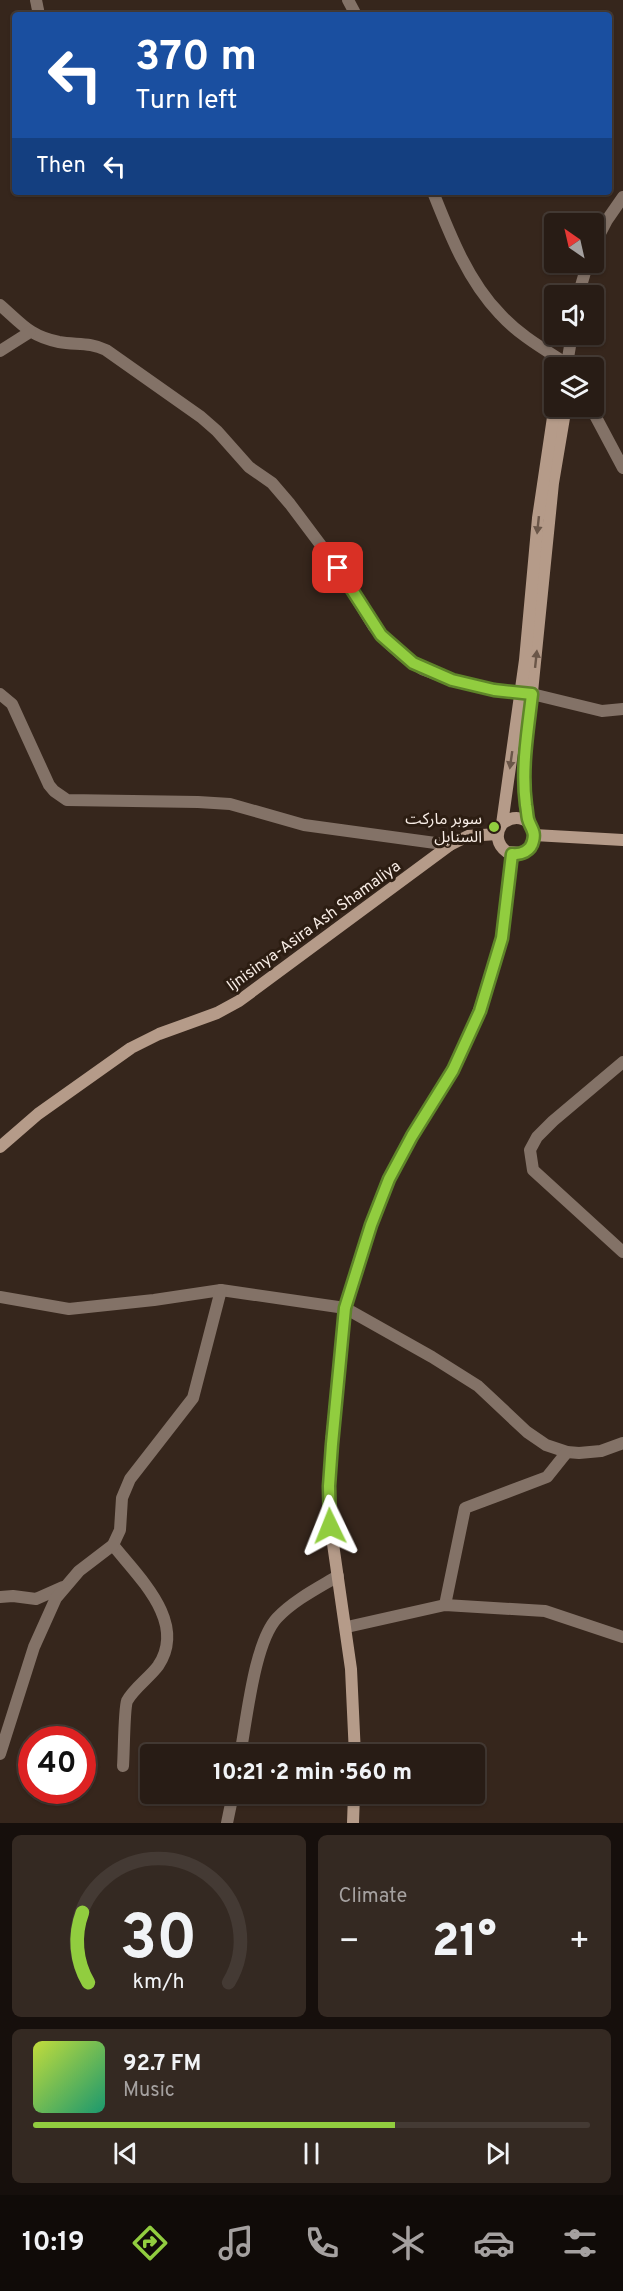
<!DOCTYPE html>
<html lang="en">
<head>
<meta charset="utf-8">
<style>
  body { margin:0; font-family:Overpass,"Noto Sans Arabic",sans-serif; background:#342922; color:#f1f3f6; height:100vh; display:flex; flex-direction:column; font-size:22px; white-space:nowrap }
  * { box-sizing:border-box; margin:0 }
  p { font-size:20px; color:#a5a1a0 }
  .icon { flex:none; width:33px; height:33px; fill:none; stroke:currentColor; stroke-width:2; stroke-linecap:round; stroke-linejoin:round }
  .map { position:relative; height:1823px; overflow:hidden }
  .sheet { display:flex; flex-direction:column; gap:12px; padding:12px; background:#160f0c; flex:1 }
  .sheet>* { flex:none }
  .banner { position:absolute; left:12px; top:12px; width:600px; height:183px; border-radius:6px; box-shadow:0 2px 4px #0004,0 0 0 2px #443a34; background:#1a4fa0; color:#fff; overflow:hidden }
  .needle { width:39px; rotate:326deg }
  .fabs { position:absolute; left:544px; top:213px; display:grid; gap:12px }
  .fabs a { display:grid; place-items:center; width:60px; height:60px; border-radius:6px; background:#281c15; box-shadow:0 2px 4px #0004,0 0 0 2px #443a34; font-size:30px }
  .speed { position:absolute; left:18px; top:1726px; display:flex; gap:12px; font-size:30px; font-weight:700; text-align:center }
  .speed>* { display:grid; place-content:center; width:78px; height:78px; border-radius:50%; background:#281c15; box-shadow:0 2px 4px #0004,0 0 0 2px #443a34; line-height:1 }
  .speed .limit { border:9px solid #d22; background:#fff; color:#111 }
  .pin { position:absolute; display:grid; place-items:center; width:51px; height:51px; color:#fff; margin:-26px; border-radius:12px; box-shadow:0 3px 9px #0006 }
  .me { position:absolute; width:66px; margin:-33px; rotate:358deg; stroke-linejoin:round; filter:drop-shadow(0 0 4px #0008) }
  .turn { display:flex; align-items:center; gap:21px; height:126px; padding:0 24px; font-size:27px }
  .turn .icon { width:78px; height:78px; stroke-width:2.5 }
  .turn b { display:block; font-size:42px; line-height:51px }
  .then { display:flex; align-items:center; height:57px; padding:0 24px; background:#0003; gap:12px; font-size:22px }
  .big { font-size:45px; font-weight:800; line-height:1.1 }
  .sheet .widget { flex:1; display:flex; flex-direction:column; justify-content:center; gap:9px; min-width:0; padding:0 21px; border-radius:9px; background:#342922 }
  .sheet .dial { align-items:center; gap:0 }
  .dial svg { height:156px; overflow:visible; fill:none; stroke:#443a34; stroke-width:7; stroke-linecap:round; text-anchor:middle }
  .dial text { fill:#f1f3f6; stroke:none }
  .song { display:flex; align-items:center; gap:18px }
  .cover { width:72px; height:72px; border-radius:9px; background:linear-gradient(135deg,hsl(70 70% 55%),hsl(160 70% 35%)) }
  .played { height:6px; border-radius:3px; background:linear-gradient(90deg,#91cd3f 65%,#443a34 65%) }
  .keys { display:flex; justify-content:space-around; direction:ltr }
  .heat { display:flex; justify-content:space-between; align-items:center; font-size:33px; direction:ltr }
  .sheet .tiles { flex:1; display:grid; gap:12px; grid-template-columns:1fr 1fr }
  .widget:last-child { grid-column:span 2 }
  .trip { position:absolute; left:140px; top:1744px; width:345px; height:60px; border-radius:6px; background:#281c15; box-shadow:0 2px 4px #0004,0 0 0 2px #443a34; font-weight:800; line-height:60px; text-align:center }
  .dock { display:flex; height:96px; justify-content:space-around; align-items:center; background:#100b08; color:#a5a1a0 }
  .dock .icon { width:42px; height:42px }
  .dock .active { color:#91cd3f }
  .dock b { font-size:27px; color:#f1f3f6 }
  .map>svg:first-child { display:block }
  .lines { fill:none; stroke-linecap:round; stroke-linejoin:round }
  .street { stroke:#837267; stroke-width:12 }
  .secondary { stroke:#b59b89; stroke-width:12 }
  .oneway { fill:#6a5648 }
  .route-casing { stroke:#5e8529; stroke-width:15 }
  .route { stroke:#91cd3f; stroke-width:10 }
  .poi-dot { fill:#91cd3f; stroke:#2c1d12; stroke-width:2 }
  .labels { text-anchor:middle; stroke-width:6; stroke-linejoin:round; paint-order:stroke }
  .poi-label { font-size:16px; fill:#f8ede6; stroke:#2c1d12; text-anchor:end }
  .street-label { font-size:16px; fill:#f8ede6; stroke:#2c1d12 }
</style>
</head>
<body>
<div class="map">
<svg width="623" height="1823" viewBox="0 0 623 1823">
  <rect width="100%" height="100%" fill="#36261c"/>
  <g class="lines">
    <g class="street">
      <path d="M 36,0 L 39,15"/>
      <path d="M 348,0 L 356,15"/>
      <path d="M 433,192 C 450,235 468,281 500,314 C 519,335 544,349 567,364 L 569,368"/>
      <path d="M 594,245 L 607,220 L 623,197"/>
      <path d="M 578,296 L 588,262"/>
      <path d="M 0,305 C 21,323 29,336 59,342 C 76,345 90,342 106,350 L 201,417 L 217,431 L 249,467 L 272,483 L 290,504 L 338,568 L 374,627 L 388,643 L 404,657 L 422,669 L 452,680 L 494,690 L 532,694 L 602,711 L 623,709"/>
      <path d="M 0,351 L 30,332"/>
      <path d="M 567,364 L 572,334"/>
      <path d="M 590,406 L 623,468"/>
      <path d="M 0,694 L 12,704 L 49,785 L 54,791 L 67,800 L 198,802 L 230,804 L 304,825 L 450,845"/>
      <path d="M 623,1062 L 553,1121 L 537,1137 L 530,1150 L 533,1170 L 623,1252"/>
      <path d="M 0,1297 L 69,1309 L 154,1300 L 221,1290 L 345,1308 L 432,1357 L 478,1386 L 527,1432 L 546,1445 L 567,1452 L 579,1453 L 601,1451 L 623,1443"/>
      <path d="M 113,1545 C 138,1577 188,1622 158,1666 C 150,1677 133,1689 127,1701 C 124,1709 124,1754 123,1766"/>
      <path d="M 0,1597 L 13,1596 L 36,1599 L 63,1587"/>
      <path d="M 445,1605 L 465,1508 L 547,1477 L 567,1452"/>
      <path d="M 347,1627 L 445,1605 L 545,1611 L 623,1637"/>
      <path d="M 0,1754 L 34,1647 L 56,1598 L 79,1571 L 113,1545 L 120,1530 L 122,1498 L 130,1479 L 193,1398 L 221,1290"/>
      <path d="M 240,1755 C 247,1719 254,1643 277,1618 C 294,1600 318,1588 338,1576"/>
      <path d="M 227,1823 L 233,1794"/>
    </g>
    <g class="secondary">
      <path d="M 566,368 L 567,364"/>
      <path d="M 528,822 L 524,793 L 525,762 L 553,483 L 566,406"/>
      <path d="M 502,824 C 514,814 528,817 534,831 L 531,847 L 522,853 L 507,852 C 497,845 495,834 502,824 L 525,660 L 538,518 L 555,404"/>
      <path d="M 534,835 L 623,840"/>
      <path d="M 0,1147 L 38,1114 L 131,1048 L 159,1034 L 217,1013 L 239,1001 L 450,845 L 468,836 L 497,834"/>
      <path d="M 355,1755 L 351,1669 L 329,1516 L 331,1444 L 345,1308 L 371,1225 L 389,1179 L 412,1136 L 460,1057 L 486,993 L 502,938 L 512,854"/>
      <path d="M 353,1823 L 354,1794"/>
    </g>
  </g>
  <defs><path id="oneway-solid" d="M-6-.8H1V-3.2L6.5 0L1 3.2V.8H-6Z" transform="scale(1.5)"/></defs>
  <g class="oneway">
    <use href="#oneway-solid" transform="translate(538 525) rotate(96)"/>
    <use href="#oneway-solid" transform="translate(536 659) rotate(-84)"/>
    <use href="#oneway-solid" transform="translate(511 760) rotate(98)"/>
  </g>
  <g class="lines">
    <g class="route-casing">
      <path id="route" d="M 330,1526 L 329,1486 L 332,1444 L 345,1308 L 371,1225 L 389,1179 L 412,1136 L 453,1070 L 480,1011 L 502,938 L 512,854 C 521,855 531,851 533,841 C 536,831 530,827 528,819 C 527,815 527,810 526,805 C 521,768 528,730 532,694 L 494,690 L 452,680 L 413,663 L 381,635 L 338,568"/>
    </g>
    <use href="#route" class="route"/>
  </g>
  <circle class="poi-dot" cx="494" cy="827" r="6"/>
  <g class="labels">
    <g class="poi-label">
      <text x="482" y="824">سوبر ماركت<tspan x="482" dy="18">السنابل</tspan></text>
    </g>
    <g class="street-label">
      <text transform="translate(313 925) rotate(-36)" y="6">Ijnisinya-Asira Ash Shamaliya</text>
    </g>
  </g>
</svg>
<div class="fabs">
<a><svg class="needle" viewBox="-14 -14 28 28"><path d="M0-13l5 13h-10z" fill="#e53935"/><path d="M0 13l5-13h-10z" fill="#a5a1a0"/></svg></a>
<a><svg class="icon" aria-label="sound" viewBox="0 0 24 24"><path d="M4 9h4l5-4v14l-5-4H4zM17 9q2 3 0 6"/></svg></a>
<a><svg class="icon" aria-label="layers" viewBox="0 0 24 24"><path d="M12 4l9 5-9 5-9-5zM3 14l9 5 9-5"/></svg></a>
</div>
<div class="speed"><div class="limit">40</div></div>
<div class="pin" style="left:338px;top:568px;background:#d93025"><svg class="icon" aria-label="arrive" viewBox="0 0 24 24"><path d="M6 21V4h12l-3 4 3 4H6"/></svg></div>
<svg class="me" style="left:330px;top:1526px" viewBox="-20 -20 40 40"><path d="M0-17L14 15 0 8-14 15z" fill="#91cd3f" stroke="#fff" stroke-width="4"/></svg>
<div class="trip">10:21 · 2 min · 560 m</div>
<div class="banner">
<div class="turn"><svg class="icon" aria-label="left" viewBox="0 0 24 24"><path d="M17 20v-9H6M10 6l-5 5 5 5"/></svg><div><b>370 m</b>Turn left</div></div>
<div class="then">Then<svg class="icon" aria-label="left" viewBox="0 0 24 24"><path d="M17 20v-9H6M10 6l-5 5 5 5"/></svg></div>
</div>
</div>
<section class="sheet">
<div class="tiles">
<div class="widget dial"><svg viewBox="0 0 100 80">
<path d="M14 69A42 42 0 1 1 86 69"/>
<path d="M14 69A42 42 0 0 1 11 33" stroke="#91cd3f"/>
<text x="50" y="56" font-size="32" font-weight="700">30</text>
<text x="50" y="72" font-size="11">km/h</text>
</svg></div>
<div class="widget"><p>Climate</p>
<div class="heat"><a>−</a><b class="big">21°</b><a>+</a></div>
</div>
<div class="widget">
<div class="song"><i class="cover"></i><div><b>92.7 FM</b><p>Music</p></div></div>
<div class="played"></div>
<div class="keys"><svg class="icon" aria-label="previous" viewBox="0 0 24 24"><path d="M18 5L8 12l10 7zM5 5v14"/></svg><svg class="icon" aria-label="pause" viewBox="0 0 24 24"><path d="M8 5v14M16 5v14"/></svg><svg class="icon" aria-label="next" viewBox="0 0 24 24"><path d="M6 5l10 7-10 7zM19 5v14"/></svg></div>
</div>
</div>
</section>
<nav class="dock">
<b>10:19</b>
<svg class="icon active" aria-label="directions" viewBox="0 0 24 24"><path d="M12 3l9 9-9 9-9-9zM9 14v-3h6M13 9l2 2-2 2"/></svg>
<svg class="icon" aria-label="music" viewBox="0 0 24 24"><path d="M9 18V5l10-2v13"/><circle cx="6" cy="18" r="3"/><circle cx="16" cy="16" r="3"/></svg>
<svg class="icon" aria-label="phone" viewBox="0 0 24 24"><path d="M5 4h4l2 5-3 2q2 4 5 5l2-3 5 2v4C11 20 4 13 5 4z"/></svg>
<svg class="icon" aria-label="climate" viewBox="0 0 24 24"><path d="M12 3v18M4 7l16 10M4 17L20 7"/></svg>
<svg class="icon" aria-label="car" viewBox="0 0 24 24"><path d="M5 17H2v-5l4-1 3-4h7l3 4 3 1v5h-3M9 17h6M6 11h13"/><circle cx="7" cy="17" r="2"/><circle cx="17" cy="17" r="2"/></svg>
<svg class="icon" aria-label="filters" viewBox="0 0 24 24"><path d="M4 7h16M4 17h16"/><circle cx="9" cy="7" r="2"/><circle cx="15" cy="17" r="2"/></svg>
</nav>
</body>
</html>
